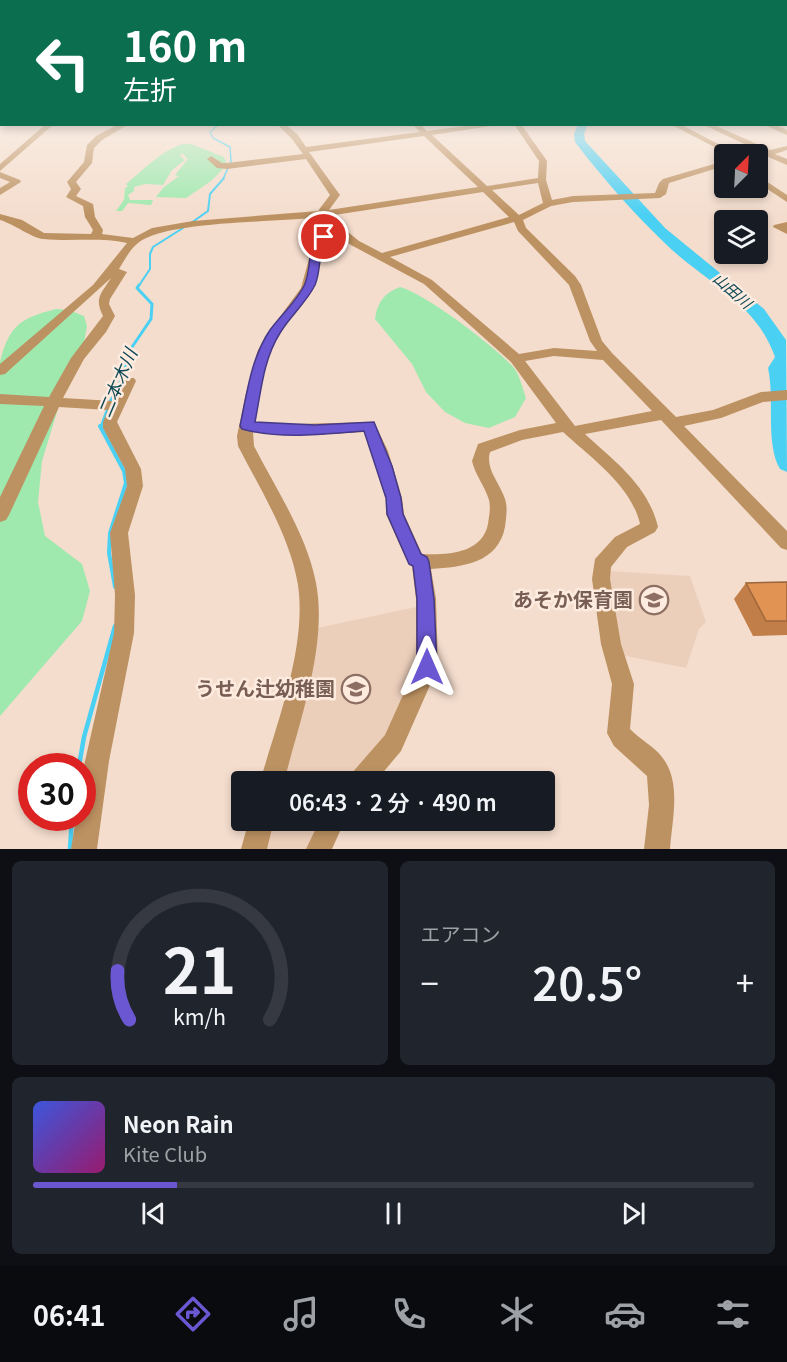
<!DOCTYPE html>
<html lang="ja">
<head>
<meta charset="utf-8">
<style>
  body { margin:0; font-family:Georgia,"Noto Sans JP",serif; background:#20242c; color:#f1f3f6; height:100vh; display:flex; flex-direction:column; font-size:22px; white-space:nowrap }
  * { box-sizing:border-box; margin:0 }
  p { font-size:20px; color:#9ea1a6 }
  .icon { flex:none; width:33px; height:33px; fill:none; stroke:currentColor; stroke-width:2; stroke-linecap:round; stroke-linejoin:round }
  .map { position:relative; height:849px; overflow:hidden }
  .side { display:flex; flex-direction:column; gap:12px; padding:12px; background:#0d0f14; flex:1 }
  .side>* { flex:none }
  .banner { position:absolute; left:0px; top:0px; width:788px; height:126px; box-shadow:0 3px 9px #0003; background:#0b6e4f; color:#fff; overflow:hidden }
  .needle { width:39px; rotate:24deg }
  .fabs { position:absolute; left:714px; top:144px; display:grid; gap:12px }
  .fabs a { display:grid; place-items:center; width:54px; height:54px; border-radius:6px; background:#171b24; box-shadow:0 3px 9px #0003; font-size:30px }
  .speed { position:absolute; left:18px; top:753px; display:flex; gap:12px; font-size:30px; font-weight:700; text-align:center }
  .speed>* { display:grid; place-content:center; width:78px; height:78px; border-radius:50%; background:#171b24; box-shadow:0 3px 9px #0003; line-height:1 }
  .speed .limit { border:9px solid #d22; background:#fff; color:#111 }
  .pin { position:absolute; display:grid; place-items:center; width:51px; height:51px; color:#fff; margin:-26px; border:3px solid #fff; border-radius:50%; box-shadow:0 2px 6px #0007 }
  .me { position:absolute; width:66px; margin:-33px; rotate:0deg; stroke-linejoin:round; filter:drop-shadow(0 0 4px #0008) }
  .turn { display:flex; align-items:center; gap:21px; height:126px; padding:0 24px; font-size:27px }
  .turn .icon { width:78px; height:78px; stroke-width:2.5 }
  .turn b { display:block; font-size:42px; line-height:51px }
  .big { font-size:45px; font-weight:600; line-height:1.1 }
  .side .tile { flex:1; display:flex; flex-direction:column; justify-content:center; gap:9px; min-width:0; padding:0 21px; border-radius:9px; background:#20242c }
  .side .dial { align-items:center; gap:0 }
  .dial svg { height:156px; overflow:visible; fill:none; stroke:#363941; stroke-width:7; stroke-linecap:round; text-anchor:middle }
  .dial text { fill:#f1f3f6; stroke:none }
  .song { display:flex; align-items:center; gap:18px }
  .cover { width:72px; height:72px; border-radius:9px; background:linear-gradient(135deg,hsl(230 70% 55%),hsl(320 70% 35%)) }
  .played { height:6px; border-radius:3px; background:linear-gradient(90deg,#6b57d1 20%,#363941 20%) }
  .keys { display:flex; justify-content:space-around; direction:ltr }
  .heat { display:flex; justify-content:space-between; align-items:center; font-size:33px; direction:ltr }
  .side .tiles { flex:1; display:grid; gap:12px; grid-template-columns:1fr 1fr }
  .tile:last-child { grid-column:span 2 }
  .trip { position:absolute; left:231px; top:771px; width:324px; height:60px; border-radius:6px; background:#171b24; box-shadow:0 3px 9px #0003; font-weight:600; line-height:60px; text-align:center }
  .tab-bar { display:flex; height:96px; justify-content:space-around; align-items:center; background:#090b0e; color:#9ea1a6 }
  .tab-bar .icon { width:42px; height:42px }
  .tab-bar .selected { color:#6b57d1 }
  .tab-bar b { font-size:27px; color:#f1f3f6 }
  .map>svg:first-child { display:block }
  .built { fill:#eccfbb }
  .green { fill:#9fe9af }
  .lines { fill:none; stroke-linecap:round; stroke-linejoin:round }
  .stream-far4 { stroke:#4ad0f3; stroke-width:1.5 }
  .stream-far3 { stroke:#4ad0f3; stroke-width:2 }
  .stream-far2 { stroke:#4ad0f3; stroke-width:3 }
  .stream-far1 { stroke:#4ad0f3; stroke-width:4 }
  .stream { stroke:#4ad0f3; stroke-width:4.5 }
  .river { fill:#4ad0f3; fill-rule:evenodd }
  .minor { fill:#bd9262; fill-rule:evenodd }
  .wall { fill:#c27e48 }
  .building { fill:#e19354; stroke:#9e673b; stroke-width:1.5 }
  .route { fill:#6b57d1; stroke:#463988; stroke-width:1.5 }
  .labels { text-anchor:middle; stroke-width:5; stroke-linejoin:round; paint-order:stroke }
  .far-water-label { font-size:15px; font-style:italic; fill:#0f4957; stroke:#feebdf }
  .water-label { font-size:18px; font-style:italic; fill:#0f4957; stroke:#feebdf }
  .near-education-label { font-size:20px; font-weight:bold; fill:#785e54; stroke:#feebdf; text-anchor:end }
</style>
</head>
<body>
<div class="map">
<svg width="787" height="849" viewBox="0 0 787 849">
  <rect width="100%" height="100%" fill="#f4ddcd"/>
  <g class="built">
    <path d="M 608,571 L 690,576 L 706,622 L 699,629 L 686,668 L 621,655 Z"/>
    <path d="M 421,606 L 423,655 L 397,708 L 391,736 L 350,781 L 279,782 L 317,628 Z"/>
    <path d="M 270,821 L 324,821 L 309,849 L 263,849 Z"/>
  </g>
  <g class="green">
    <path d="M 182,144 L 191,144 L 224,157 L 227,165 L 211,181 L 186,198 L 156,197 L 164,187 L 179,176 L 175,175 L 188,159 L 182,153 L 180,156 L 185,160 L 172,170 L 163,185 L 145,184 L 134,187 L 134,191 L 128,195 L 130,200 L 153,200 L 151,205 L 128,203 L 122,211 L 116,211 L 124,200 L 125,188 L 128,186 L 126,184 C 145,169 159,152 182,144 Z"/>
    <path d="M 400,287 C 426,294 496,347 514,368 C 520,376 523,389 526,398 L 515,417 L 489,428 L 465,423 L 445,412 L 426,392 L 412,364 L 375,319 C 377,303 384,293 400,287 Z"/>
    <path d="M 56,309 L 69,310 L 84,316 L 87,326 L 83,348 L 60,402 L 42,461 L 38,502 L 45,536 L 82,564 L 90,591 L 82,621 L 0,716 L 0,362 C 9,325 21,318 56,309 Z"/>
  </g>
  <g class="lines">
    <path class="stream-far4" d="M 219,124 L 210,132 L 213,138 L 230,147 L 231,161 L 223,179"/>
    <g class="stream-far3">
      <path d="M 191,223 L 208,211 L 210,194 L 224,178"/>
      <path d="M 138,287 L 150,269 L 150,254 L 153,247 L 183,228"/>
    </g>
    <g class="stream-far2">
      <path d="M 110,402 L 120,383 L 130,350 L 151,319 L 152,304 L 137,288 L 139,285"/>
      <path d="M 101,427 L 108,408"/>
    </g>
    <path class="stream-far1" d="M 100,426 L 124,471 L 126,483 L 110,533 L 109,553 L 115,587"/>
    <g class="stream">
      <path d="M 79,766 L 84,737 L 115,626"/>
      <path d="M 70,849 L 72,818"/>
    </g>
    <g class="river">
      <path d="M 786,96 L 787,96 L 787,102 L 786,101 Z"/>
      <path d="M 578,124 L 588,124 L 584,134 L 585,141 L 665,228 L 764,309 L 786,340 L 787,472 L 780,469 C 765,443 775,399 768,368 L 775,357 C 757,305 710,284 671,249 C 636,216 604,180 575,142 L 574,134 Z"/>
    </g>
    <g class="minor">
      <path d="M 46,124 L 54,124 L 0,171 L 0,164 Z"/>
      <path d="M 119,124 L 129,124 L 102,140 L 94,148 L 92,163 L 76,182 L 81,189 L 76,196 L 93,204 L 95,217 L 103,230 L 102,234 L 133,238 L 152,228 L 193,221 L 318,211 L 330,195 L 306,159 L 227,169 L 217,168 L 207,159 L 211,156 L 222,163 L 227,163 L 303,154 L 292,139 L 277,124 L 285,124 L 298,135 L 306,147 L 420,132 L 412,124 L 420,124 L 427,131 L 480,124 L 504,124 L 432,135 L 487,186 L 538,178 L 539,161 L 514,124 L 521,124 L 547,161 L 546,180 L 552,200 L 573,196 L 655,193 L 659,183 L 663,179 L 724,161 L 724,166 L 669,183 L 666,194 L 660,198 L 573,202 L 551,206 L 523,220 L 526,228 L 575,276 L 581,285 L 602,341 L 612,353 L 676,417 L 713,410 L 761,392 L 787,390 L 787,400 L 763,402 L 721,418 L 684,426 L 787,531 L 787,550 L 781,548 L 661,420 L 585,434 C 615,462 648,485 658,527 L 655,532 L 627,547 L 611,567 L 610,579 L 621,644 L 634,684 L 630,729 C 639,739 654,746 662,757 C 682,782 672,820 670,849 L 644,849 L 649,805 L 647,776 L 614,746 L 607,733 L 612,684 L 601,644 L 592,579 L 595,559 L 615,537 L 640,524 C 631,485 591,458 563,432 L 522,440 L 490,452 C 485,469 500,483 505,499 C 508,508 506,518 505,527 C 498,563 463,567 431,569 L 436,599 L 438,667 L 401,751 L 375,782 L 347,782 L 351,774 L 385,735 L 416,666 L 416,599 L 412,566 L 409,565 L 386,514 L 386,498 L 372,451 L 364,432 L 308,435 L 253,432 L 254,446 C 276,489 307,535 316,583 C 328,645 299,722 284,782 L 260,782 C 277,722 307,647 298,585 C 290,536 260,489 238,446 L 237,436 L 246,393 L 258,350 L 268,333 L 301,288 L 313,244 L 331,230 L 319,217 C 278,223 166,220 138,243 C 130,249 124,261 119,269 L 127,272 L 110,299 L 109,304 L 115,316 L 106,332 L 84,359 L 63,398 L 113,401 L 124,378 L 134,378 L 136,381 L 117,422 L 141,469 L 143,486 L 128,533 L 135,595 L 134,633 L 109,761 L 97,849 L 71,849 L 76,818 L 82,818 L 82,778 L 85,761 L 114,633 L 115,595 L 110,533 L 127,486 L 125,469 L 103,428 L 103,422 L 108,410 L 59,407 L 9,515 L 6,520 L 0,522 L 0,497 L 44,406 L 0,404 L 0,394 L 49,397 L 71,358 L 103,316 C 94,298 101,294 111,278 L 5,374 L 0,375 L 0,364 L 93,285 L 127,243 C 99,237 71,242 43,239 C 32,238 14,224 0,220 L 0,214 L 22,220 L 44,233 L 91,234 L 93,230 L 85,217 L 83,206 L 66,197 L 71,189 L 67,182 L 84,162 L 87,145 L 96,136 ZM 424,136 L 478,187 L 329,210 L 340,195 L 309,152 ZM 538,183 L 543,203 L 519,215 L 492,190 ZM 483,192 L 509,217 L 382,253 L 359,241 L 328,216 ZM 514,222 L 518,231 L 569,285 L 590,341 L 597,351 L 554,348 L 519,354 L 432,280 L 390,257 ZM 337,235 L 351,245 L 424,284 L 511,362 L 556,423 L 520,430 L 478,444 L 472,461 C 475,475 485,486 489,500 C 491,508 489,516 488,524 C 482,554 447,555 422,554 L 404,514 L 402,498 L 388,451 L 374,422 L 293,424 L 255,422 C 260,395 263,365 276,340 C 287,320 307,304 316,282 C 320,270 319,257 323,245 ZM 554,356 L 603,360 L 652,411 L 575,426 L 525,361 Z"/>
      <path d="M 670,124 L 680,124 L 737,154 L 728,154 Z"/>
      <path d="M 702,124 L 712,124 L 770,150 L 787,146 L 787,150 L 775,154 L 787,159 L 787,165 L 766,156 L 758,157 L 758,153 L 761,152 Z"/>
      <path d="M 762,124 L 773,124 L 787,130 L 787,135 Z"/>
      <path d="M 0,172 L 20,180 L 21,182 L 0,195 L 0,188 L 10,182 L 0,178 Z"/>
      <path d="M 758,176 L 787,195 L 787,202 L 758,183 Z"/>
      <path d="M 787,222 L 787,234 L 773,227 L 774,225 Z"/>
      <path d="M 249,820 L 274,820 L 267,849 L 241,849 Z"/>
      <path d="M 320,820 L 345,820 L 332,849 L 306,849 Z"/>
    </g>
  </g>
  <path class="wall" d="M 787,582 L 787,635 L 753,636 L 734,599 L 746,583 Z"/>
  <path class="building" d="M 787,582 L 787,621 L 766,621 L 746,583 Z"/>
  <linearGradient id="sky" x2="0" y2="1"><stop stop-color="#69bfec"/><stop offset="0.45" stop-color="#faf0e8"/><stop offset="1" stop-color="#faf0e8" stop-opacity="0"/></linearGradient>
  <rect width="787" height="215" fill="url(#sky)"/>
  <path class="route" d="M 320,235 L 328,237 C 317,252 322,268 315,285 C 306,303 290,316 280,333 C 263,360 261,392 255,422 L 315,425 L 374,422 L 392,466 L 401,498 L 403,514 L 421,554 L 427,557 L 429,562 L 434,599 L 437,667 L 434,673 L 427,676 L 420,673 L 417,667 L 417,599 L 413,566 L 409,564 L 387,514 L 386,498 L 364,431 C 325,434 281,440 242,429 L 240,426 C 247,393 251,358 270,330 C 281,315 295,303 304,286 C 312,269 306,250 320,235 Z"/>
  <defs>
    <g id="school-ring" transform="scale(1.5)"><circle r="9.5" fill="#feebdf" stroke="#8d6e63" stroke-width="1.5"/><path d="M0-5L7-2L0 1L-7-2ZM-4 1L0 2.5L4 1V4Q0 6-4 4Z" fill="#8d6e63"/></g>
  </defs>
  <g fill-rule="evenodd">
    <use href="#school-ring" x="654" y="600"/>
    <use href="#school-ring" x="356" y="689"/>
  </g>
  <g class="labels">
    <g class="far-water-label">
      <text transform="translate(732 291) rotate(41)" y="5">山田川</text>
    </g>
    <g class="water-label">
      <text transform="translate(118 383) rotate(-67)" y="6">二本木川</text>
    </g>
    <g class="near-education-label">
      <text x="633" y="607">あそか保育園</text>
      <text x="335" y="696">うせん辻幼稚園</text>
    </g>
  </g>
</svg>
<div class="fabs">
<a><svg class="needle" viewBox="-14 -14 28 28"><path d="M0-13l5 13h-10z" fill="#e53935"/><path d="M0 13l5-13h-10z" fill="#9ea1a6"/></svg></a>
<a><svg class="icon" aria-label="layers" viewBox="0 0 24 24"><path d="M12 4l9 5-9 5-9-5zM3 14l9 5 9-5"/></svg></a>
</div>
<div class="speed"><div class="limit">30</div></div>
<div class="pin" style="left:324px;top:237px;background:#d93025"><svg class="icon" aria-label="arrive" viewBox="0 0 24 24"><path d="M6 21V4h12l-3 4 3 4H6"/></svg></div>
<svg class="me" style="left:427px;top:667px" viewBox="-20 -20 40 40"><path d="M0-17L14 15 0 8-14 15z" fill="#6b57d1" stroke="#fff" stroke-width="4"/></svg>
<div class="trip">06:43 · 2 分 · 490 m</div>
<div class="banner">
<div class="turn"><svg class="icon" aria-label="left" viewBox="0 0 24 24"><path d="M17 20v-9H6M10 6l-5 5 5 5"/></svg><div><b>160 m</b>左折</div></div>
</div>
</div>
<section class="side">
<div class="tiles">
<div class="tile dial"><svg viewBox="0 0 100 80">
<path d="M14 69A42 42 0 1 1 86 69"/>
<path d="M14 69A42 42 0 0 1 8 44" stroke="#6b57d1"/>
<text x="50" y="56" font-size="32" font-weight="700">21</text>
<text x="50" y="72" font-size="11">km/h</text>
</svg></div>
<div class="tile"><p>エアコン</p>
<div class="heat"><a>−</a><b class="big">20.5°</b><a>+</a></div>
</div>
<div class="tile">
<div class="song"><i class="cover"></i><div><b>Neon Rain</b><p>Kite Club</p></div></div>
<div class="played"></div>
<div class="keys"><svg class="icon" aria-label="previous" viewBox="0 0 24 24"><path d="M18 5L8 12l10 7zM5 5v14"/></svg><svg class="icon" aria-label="pause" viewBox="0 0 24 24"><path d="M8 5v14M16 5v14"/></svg><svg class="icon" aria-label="next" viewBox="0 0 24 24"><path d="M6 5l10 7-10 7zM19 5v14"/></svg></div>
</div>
</div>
</section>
<nav class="tab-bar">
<b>06:41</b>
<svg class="icon selected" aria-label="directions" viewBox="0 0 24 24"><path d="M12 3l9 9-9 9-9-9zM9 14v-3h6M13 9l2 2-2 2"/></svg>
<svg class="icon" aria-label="music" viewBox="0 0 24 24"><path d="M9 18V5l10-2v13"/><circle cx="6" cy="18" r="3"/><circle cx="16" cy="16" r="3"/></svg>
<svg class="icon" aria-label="phone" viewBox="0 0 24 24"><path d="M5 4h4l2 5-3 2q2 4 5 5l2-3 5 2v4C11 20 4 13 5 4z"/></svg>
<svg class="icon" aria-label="climate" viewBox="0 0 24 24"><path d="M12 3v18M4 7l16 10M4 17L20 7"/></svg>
<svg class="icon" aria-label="car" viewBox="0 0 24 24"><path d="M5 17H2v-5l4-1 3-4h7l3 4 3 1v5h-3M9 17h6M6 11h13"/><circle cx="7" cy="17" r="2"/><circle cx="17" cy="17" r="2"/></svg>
<svg class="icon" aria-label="filters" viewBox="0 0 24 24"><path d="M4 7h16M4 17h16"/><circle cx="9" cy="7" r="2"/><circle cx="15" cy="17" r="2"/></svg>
</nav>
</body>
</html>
